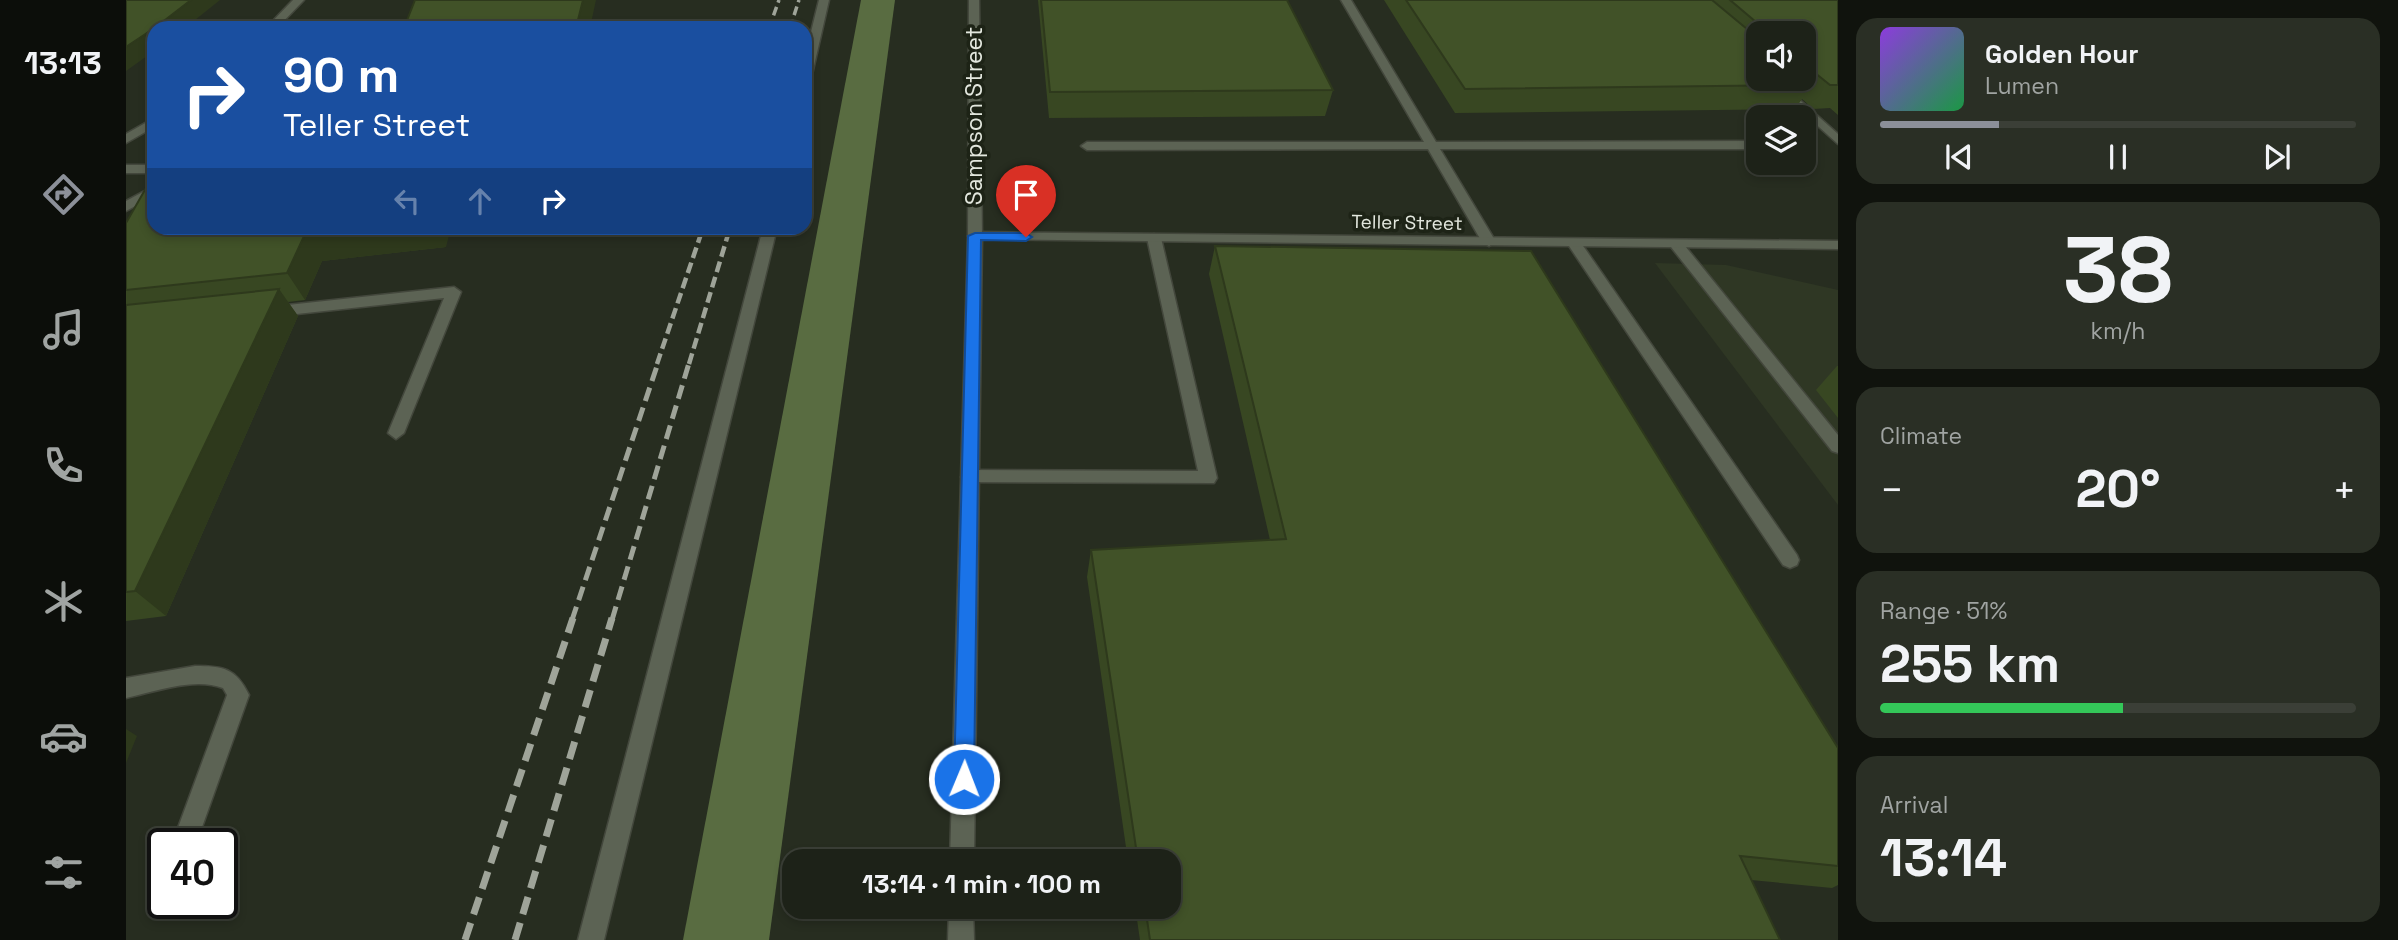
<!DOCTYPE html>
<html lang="en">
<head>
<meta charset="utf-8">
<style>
  body { margin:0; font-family:"Space Grotesk",sans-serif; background:#2a2f25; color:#f1f3f6; height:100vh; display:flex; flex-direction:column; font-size:26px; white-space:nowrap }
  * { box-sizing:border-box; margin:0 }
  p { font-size:23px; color:#a0a4a2 }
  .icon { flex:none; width:38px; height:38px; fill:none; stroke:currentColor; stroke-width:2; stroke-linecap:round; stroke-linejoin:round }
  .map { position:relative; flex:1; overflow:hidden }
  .panel { display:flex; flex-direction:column; gap:18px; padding:18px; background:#10130d; width:560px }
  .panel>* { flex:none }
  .hud { position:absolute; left:21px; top:21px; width:665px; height:214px; border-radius:21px; box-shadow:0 4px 10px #0003,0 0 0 2px #3b3f37; background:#1a4fa0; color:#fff; overflow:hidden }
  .tools { position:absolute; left:1620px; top:21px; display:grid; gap:14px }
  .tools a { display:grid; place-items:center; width:70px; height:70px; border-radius:14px; background:#1d2218; box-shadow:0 4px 10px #0003,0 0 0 2px #3b3f37; font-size:35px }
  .speed { position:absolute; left:21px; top:828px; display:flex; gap:14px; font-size:35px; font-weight:700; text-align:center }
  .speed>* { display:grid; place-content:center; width:91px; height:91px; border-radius:50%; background:#1d2218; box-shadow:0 4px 10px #0003,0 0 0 2px #3b3f37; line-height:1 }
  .speed .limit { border:4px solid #111; border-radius:10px; background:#fff; color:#111 }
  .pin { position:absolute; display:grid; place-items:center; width:60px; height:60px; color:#fff; margin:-72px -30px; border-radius:50% 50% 50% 0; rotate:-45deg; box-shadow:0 0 7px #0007 }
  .pin .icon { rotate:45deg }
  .me { position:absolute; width:77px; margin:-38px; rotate:1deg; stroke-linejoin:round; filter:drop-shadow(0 0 5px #0008) }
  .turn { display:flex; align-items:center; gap:24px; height:147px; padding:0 21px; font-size:32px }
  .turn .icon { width:91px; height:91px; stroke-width:2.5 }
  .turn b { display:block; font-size:49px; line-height:60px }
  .lanes { display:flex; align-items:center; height:66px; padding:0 21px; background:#0003; justify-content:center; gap:35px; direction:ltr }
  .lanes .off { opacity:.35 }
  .big { font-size:52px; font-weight:800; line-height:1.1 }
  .panel .card { flex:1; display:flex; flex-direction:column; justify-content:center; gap:10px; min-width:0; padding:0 24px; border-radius:21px; background:#2a2f25 }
  .panel .dial { align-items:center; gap:0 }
  .dial b { font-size:91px; line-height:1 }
  .song { display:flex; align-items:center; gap:21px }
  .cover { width:84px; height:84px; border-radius:10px; background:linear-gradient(135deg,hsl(270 70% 55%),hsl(140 70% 35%)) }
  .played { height:7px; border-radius:4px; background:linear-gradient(90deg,#8c9099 25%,#3b3f37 25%) }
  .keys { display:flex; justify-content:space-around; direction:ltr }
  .heat { display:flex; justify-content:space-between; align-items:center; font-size:38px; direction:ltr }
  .charge { height:10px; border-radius:5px; background:linear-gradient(90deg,#34c759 51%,#3b3f37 0) }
  .trip { position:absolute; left:656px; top:849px; width:399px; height:70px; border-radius:21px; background:#1d2218; box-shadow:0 4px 10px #0003,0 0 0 2px #3b3f37; font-weight:800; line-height:70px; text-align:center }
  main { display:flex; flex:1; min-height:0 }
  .tab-bar { display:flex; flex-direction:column; width:126px; justify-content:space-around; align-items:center; background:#0c0e0a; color:#a0a4a2 }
  .tab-bar .icon { width:49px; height:49px }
  .tab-bar .active { color:#8c9099 }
  .tab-bar b { font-size:32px; color:#f1f3f6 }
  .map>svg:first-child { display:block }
  .built { fill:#2f3724 }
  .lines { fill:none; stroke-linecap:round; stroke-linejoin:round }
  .canal { fill:#596c41; fill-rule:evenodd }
  .service-casing { stroke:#43473c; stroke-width:3 }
  .minor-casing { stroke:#43473c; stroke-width:3 }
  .tertiary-casing { stroke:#43473c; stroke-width:3 }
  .service { fill:#5c6354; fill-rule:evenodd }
  .minor { fill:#5c6354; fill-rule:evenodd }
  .tertiary { fill:#5c6354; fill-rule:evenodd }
  .rail-far3 { stroke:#9fa499; stroke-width:3.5; stroke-dasharray:9 4.5; stroke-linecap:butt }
  .rail-far2 { stroke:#9fa499; stroke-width:4.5; stroke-dasharray:11 5; stroke-linecap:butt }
  .rail-far1 { stroke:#9fa499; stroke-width:5; stroke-dasharray:14 7; stroke-linecap:butt }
  .rail { stroke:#9fa499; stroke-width:7; stroke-dasharray:18 9; stroke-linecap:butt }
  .wall { fill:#384722; fill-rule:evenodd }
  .shaded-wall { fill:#2e391c }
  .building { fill:#415228; stroke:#2e391c; stroke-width:2 }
  .route { fill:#1a73e8; stroke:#114b97; stroke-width:2 }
  .labels { text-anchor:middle; stroke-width:7; stroke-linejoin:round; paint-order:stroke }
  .far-street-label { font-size:19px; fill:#e3e7de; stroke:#1d2316 }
  .street-label { font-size:23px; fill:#e3e7de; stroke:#1d2316 }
</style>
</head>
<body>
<main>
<nav class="tab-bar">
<b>13:13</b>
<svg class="icon active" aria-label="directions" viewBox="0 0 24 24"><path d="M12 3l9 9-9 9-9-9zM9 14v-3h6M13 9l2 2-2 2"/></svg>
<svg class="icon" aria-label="music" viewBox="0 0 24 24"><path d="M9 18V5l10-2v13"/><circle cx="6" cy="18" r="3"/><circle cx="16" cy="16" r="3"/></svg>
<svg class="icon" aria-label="phone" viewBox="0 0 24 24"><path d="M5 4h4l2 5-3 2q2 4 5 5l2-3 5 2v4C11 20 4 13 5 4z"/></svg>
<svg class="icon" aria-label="climate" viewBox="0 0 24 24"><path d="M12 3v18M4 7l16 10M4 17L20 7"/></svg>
<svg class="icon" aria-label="car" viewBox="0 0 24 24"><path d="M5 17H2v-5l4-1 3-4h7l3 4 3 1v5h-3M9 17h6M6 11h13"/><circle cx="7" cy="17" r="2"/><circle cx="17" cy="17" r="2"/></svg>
<svg class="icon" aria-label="filters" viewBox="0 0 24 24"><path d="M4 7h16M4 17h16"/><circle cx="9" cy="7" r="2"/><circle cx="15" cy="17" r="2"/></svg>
</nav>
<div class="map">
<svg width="1712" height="940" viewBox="0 0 1712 940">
  <rect width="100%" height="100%" fill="#272d20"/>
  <path class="built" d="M 1529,263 L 1600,265 L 1712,290 L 1712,505 Z"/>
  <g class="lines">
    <path class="canal" d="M 735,0 L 769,0 L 643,940 L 557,940 Z"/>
    <g class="service-casing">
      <g id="service">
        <path d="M 693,0 L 703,0 L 685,79 L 679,82 L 679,56 Z"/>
        <path d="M 1215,0 L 1225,0 L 1310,142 L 1633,141 L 1633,149 L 1314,149 L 1370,242 L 1363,246 L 1356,242 L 1302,149 L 961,150 L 955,146 L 961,142 L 1298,142 Z"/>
        <path d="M 1639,79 L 1650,79 L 1712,134 L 1712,144 Z"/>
        <rect x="0" y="165" width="28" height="8"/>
        <path d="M 28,186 L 28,196 L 0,211 L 0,201 Z"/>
        <path d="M 637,228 L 651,228 L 478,940 L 452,940 Z"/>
        <path d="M 1028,234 L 1035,238 L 1091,478 L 1088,483 L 838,482 L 835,477 L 838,472 L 844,470 L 1072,471 L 1021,238 Z"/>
        <path d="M 1448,239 L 1453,240 L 1671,555 L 1673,560 L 1671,565 L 1664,568 L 1657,565 L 1441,243 Z"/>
        <path d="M 1550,240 L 1555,241 L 1712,435 L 1712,453 L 1706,451 L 1545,247 L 1545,241 Z"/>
        <path d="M 328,287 L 335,292 L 278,433 L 270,439 L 262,433 L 318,298 L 143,317 L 136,312 L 143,307 Z"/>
        <path d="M 69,666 C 97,666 110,668 123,695 L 70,844 L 46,844 L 101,695 L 97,688 C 67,677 29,692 0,698 L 0,678 Z"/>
      </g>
    </g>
    <g class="minor-casing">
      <g id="minor">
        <path d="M 167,0 L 178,0 L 151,28 L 140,28 Z"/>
        <path d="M 28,118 L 28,127 L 0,143 L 0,134 Z"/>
        <path d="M 849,232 L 1712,241 L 1712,249 L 844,239 L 842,236 Z"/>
      </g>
    </g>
    <g class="tertiary-casing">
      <g id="tertiary">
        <path d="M 843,0 L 853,0 L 856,236 L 848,861 L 824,861 L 842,236 Z"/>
        <path d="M 823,906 L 847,906 L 848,940 L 822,940 Z"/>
      </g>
    </g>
    <use href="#service" class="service"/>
    <use href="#minor" class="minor"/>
    <use href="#tertiary" class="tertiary"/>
    <g class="rail-far3">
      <path d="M 643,28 L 653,0"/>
      <path d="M 664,28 L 673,0"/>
    </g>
    <g class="rail-far2">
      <path d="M 531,364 L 577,228"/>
      <path d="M 563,364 L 604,228"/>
    </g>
    <g class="rail-far1">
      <path d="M 446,620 L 532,363"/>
      <path d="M 486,620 L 563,363"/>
    </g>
    <g class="rail">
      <path d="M 339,940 L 447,618"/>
      <path d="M 389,940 L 486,618"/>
    </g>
  </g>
  <g class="wall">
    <path d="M 912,0 L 1161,0 L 1207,90 L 1199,116 L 923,118 Z"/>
    <path d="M 1258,0 L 1712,0 L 1712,115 L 1704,108 L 1687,109 L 1676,99 L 1669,109 L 1329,113 ZM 1633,33 L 1678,33 L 1678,79 L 1633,79 Z"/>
    <path d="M 0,223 L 320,247 L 196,261 L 179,300 L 162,302 L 172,316 L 40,616 L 0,621 Z"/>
    <path d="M 1089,246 L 1712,748 L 1712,885 L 1706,888 L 1625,880 L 1654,940 L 1014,940 L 1009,906 L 1043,906 L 1043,861 L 1002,861 L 961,577 L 965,550 L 1144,540 L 1083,274 Z"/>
    <path d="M 1711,366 L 1712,366 L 1712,418 L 1690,390 Z"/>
  </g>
  <g class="shaded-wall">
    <path d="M 65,0 L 94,0 L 59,28 L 29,28 Z"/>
    <path d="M 457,0 L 470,0 L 464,28 L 450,28 Z"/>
    <path d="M 28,29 L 28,51 L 0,71 L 0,47 Z"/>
    <path d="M 239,228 L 325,228 L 320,247 L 196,261 L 179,300 L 161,273 L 179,234 Z"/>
    <path d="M 153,289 L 172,316 L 40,616 L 9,591 Z"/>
    <path d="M 0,729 L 11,736 L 0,763 Z"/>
  </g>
  <g class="building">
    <path d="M 0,0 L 65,0 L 30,27 L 0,47 Z"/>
    <path d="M 289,0 L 457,0 L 450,28 L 278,28 Z"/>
    <path d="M 915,0 L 1161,0 L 1207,90 L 924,92 Z"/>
    <path d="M 1280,0 L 1586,0 L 1633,39 L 1633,79 L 1678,79 L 1685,85 L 1339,89 Z"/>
    <path d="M 1604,0 L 1712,0 L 1712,85 L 1704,85 L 1678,64 L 1678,33 L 1643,33 Z"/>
    <path d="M 28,174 L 28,228 L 239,228 L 179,234 L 161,273 L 0,290 L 0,223 Z"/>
    <path d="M 1089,246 L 1405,251 L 1712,748 L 1712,866 L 1614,856 L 1654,940 L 1024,940 L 1019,906 L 1043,906 L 1043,861 L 1012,861 L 965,550 L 1160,539 Z"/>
    <path d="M 153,289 L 9,591 L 0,592 L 0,305 Z"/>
  </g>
  <path class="route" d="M 849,233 L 900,233 L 906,237 L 900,241 L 855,240 L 848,779 L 845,786 L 838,789 L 831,786 L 828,779 L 842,236 Z"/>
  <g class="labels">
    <g class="far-street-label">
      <text transform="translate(1281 222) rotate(1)" y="7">Teller Street</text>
    </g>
    <g class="street-label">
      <text transform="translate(848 116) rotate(-90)" y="8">Sampson Street</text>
    </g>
  </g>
</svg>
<div class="tools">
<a><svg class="icon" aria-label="sound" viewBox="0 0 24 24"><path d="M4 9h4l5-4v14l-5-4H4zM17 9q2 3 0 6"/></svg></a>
<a><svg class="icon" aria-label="layers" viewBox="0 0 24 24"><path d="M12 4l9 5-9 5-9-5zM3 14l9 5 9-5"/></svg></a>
</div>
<div class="speed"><div class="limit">40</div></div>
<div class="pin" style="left:900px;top:237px;background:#d93025"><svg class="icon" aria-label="arrive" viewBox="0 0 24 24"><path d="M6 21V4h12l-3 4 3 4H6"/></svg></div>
<svg class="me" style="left:838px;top:779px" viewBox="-20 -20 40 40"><circle r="17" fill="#1a73e8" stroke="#fff" stroke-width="3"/><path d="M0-11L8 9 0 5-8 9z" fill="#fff"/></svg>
<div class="trip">13:14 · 1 min · 100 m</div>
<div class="hud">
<div class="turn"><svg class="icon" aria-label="right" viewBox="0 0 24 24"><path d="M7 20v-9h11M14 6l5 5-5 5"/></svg><div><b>90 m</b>Teller Street</div></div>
<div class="lanes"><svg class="icon off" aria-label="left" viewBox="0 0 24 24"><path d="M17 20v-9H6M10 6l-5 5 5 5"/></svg><svg class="icon off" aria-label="ahead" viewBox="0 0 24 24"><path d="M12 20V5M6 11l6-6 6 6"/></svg><svg class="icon" aria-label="right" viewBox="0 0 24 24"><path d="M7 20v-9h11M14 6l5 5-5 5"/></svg></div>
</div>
</div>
<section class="panel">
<div class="card">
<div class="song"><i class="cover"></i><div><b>Golden Hour</b><p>Lumen</p></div></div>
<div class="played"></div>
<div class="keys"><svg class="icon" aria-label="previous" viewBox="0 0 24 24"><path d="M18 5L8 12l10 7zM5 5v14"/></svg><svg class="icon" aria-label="pause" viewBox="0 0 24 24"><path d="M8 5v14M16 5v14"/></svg><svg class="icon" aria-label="next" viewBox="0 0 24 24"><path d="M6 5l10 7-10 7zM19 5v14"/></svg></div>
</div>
<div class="card dial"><b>38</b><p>km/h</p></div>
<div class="card"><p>Climate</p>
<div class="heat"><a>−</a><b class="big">20°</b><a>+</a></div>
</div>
<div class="card"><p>Range · 51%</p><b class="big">255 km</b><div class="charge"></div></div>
<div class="card"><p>Arrival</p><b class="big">13:14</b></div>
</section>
</main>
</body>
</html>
